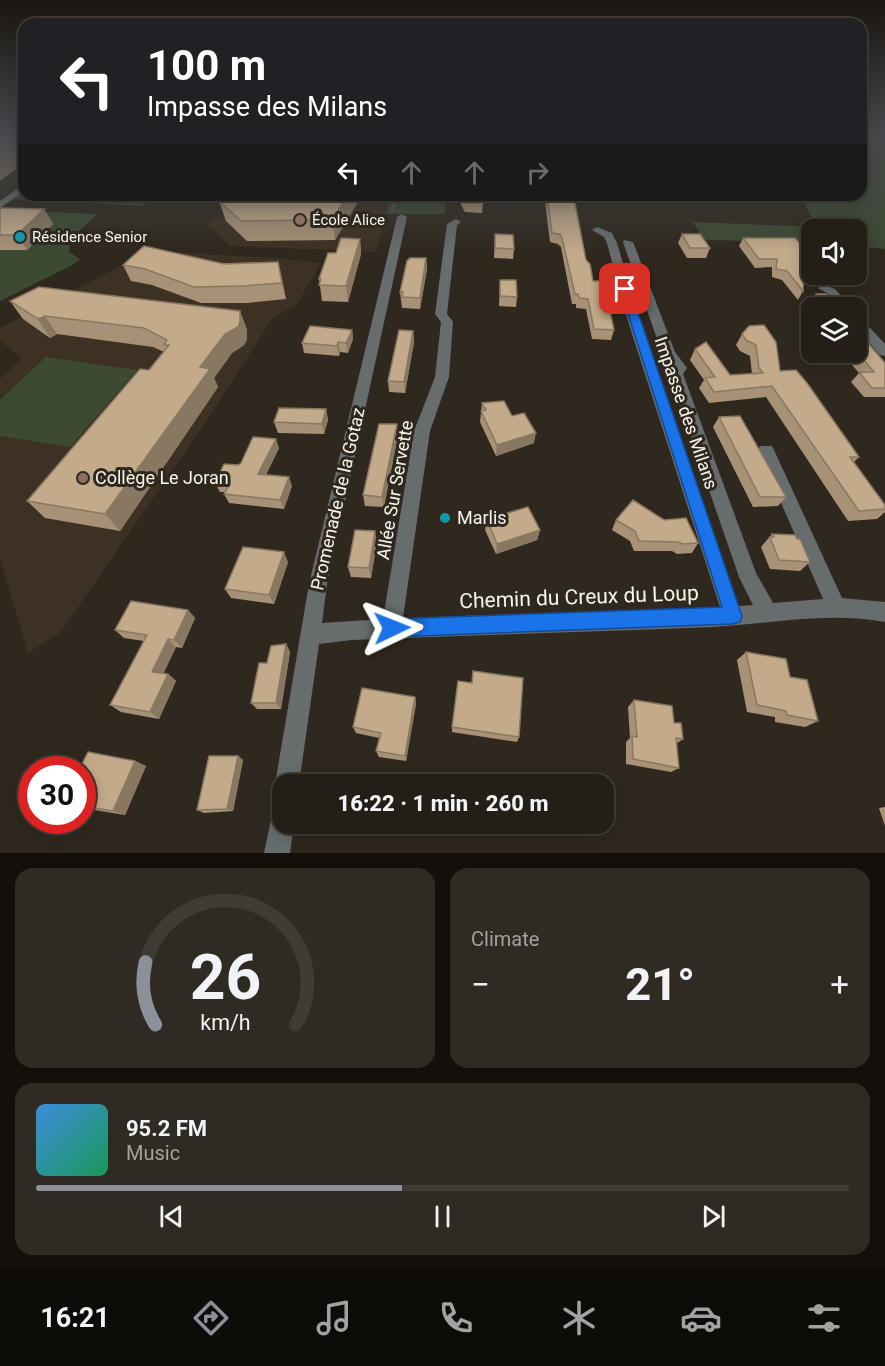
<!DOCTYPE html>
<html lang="en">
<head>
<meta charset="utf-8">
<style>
  body { margin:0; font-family:Roboto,sans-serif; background:#2f2b23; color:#f1f3f6; height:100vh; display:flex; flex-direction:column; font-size:22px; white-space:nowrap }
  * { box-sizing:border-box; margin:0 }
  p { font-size:20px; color:#a3a2a1 }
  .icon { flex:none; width:33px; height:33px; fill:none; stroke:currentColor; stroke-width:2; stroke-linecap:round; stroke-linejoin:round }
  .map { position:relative; height:853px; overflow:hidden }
  .details { display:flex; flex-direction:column; gap:15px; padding:15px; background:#13100c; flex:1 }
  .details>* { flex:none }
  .banner { position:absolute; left:18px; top:18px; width:849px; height:183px; border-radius:18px; box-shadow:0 3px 15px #0003,0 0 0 2px #403c35; background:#202124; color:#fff; overflow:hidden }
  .fabs { position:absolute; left:801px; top:219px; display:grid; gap:12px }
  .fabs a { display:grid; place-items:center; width:66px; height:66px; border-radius:12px; background:#231e16; box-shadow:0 3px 15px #0003,0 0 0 2px #403c35; font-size:30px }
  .speed { position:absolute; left:18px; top:756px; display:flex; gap:12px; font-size:30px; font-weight:700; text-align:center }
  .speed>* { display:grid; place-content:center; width:78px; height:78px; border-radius:50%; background:#231e16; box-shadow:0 3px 15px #0003,0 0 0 2px #403c35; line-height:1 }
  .speed .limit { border:9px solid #d22; background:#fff; color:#111 }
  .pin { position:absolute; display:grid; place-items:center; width:51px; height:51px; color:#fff; margin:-26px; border-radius:12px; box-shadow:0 3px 9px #0006 }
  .me { position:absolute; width:66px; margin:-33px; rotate:88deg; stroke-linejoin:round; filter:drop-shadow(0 0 4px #0008) }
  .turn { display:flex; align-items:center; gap:21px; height:126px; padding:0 30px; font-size:27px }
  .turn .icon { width:78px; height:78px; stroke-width:2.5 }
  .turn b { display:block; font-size:42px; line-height:51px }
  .lanes { display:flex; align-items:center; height:57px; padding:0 30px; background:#0003; justify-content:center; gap:30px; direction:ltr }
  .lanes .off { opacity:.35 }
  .big { font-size:45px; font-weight:800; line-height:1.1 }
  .details .tile { flex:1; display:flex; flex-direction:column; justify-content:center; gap:9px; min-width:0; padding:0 21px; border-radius:18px; background:#2f2b23 }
  .details .dial { align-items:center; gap:0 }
  .dial svg { height:156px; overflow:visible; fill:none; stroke:#403c35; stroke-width:7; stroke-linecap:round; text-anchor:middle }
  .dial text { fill:#f1f3f6; stroke:none }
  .song { display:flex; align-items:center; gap:18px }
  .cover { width:72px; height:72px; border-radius:9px; background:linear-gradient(135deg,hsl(210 70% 55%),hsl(150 70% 35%)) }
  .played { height:6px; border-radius:3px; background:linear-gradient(90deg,#8c9099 45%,#403c35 45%) }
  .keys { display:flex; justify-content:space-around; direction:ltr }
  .heat { display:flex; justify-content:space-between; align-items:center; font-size:33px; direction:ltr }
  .details .tiles { flex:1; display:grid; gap:15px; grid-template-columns:1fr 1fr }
  .tile:last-child { grid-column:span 2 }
  .trip { position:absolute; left:272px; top:774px; width:342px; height:60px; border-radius:18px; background:#231e16; box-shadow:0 3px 15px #0003,0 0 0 2px #403c35; font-weight:800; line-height:60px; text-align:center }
  .tabs { display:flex; height:96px; justify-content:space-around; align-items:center; background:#0e0c09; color:#a3a2a1 }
  .tabs .icon { width:42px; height:42px }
  .tabs .current { color:#8c9099 }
  .tabs b { font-size:27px; color:#f1f3f6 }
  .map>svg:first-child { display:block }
  .built { fill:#3d3123 }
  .green { fill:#3c4a32 }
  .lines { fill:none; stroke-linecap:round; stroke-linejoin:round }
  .stream { stroke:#4c5c64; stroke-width:3 }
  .street { fill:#666d6c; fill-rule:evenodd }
  .wall { fill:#a89277 }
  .shaded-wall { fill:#887761 }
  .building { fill:#c3aa8a; stroke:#887761; stroke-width:1.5 }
  .route { fill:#1a73e8; stroke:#114b97; stroke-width:1.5 }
  .education-dot { fill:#8d6e63; stroke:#2f281e; stroke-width:2 }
  .culture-dot { fill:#0f9aa8; stroke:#2f281e; stroke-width:2 }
  .labels { text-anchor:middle; stroke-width:6; stroke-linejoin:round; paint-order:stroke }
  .far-poi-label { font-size:15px; fill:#f8f3ed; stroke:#2f281e; text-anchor:start }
  .street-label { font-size:18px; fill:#f8f3ed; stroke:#2f281e }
  .poi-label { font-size:18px; fill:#f8f3ed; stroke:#2f281e; text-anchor:start }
  .near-street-label { font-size:21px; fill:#f8f3ed; stroke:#2f281e }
</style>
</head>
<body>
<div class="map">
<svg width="885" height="853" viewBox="0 0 885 853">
  <rect width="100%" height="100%" fill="#2f281e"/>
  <g class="built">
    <path d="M 234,195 L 391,195 L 376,252 L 229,246 L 217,233 L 206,225 L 240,207 Z"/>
    <path d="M 150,251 L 276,258 L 321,263 L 297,304 L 272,319 L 210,416 L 61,632 L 28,653 L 0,558 L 0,379 L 22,358 L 0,341 L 0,328 Z"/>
  </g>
  <g class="green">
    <path d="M 861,133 L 885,133 L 885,249 L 857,246 L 856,230 L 812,230 L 811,242 L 704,240 L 693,222 L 817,227 L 799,195 L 861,195 Z"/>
    <path d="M 24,191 L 24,195 L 162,195 L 141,206 L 13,199 Z"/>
    <path d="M 391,195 L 446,195 L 445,214 L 386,214 Z"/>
    <path d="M 0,210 L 97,214 L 70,240 L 69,252 L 80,259 L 74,264 L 0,301 Z"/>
    <path d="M 46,357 L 137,370 L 70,447 L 0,436 L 0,400 Z"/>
  </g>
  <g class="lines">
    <path class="stream" d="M 392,210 L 397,195"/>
    <g class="street">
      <path d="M 24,184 L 24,191 L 0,208 L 0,201 Z"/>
      <path d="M 402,214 L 407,217 L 327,584 L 322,623 L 383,619 L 414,431 L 435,377 L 441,322 L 435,314 L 447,224 L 456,219 L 461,222 L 457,225 L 447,314 L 453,322 L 449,377 L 430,431 L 403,618 L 720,607 L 625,312 L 607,243 L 604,237 L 592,230 L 597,227 L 612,233 L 617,243 L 637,312 L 739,606 L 753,605 L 739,577 L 669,374 L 673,368 L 662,353 L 623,242 L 624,240 L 633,242 L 675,352 L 687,368 L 683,374 L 756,573 L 773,603 L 823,599 L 758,450 L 760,446 L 772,446 L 774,450 L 842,598 L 885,602 L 885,622 C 828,611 770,624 713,627 C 593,632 472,635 352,640 L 319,644 L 299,784 L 282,784 L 282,794 L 278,793 L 275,784 L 309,584 L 397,217 Z"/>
      <path d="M 824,285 L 835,289 L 852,308 L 839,308 L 827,293 L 818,288 Z"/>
      <path d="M 856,316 L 860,317 L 885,344 L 885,356 L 880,355 L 856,328 Z"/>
      <path d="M 282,807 L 282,824 L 294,824 L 290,853 L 264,853 L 273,810 Z"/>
    </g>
  </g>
  <g class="wall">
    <path d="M 231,195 L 362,195 L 335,240 L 247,241 L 226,221 L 219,201 Z"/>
    <path d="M 546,195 L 561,195 L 593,281 L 614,330 L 611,340 L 592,339 L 586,309 L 576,308 L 576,304 L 572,304 L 561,247 L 558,244 L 550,242 L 545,201 Z"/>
    <path d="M 462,196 L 483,203 L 482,213 L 465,212 L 461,205 Z"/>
    <path d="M 0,208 L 44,209 L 53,224 L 27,250 L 0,250 Z"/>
    <path d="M 495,234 L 514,249 L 513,259 L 494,258 Z"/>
    <path d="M 682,234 L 710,248 L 706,258 L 687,258 L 678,243 Z"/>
    <path d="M 743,238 L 795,238 L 803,291 L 798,300 L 782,280 L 772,277 L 772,267 L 755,268 L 739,246 Z"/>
    <path d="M 360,239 L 361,254 L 348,302 L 322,301 L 319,279 L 336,253 Z"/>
    <path d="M 426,258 L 427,269 L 420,309 L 402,308 L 400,292 Z"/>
    <path d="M 278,262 L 286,299 L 247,303 L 201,303 L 152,285 L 131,281 L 123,265 Z"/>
    <path d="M 500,280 L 517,297 L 516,307 L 499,306 Z"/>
    <path d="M 816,294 L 839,308 L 812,308 L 812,319 L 810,316 L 810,304 Z"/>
    <path d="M 10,301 L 240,311 L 247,330 L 247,340 L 244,345 L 232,353 L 214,378 L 218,387 L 120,531 L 45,518 L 27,501 L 149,370 L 164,352 L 153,347 L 57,334 L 50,338 L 23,319 Z"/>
    <path d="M 749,326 L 780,371 L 859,457 L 854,462 L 885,505 L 885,512 L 877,519 L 848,521 L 766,397 L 709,403 L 699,388 L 704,380 L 690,360 L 695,349 L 730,375 L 752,374 L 750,356 L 740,351 L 736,345 L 742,334 Z"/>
    <path d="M 856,329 L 885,363 L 885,397 L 864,397 L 851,382 L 859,373 L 842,353 L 837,352 L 856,352 Z"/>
    <path d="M 352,330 L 353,339 L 348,353 L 340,352 L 339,356 L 304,353 L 302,343 Z"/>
    <path d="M 413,331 L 414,342 L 405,393 L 389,392 L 388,381 Z"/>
    <path d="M 482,403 L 512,416 L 534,443 L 496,456 L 480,422 Z"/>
    <path d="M 326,409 L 328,420 L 324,434 L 278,433 L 274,422 Z"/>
    <path d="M 719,417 L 786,497 L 778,506 L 753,507 L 713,427 Z"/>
    <path d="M 398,435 L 384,507 L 365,506 L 363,495 Z"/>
    <path d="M 279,448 L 266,475 L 292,486 L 284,509 L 229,503 L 224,494 L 225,492 L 220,492 L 215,483 L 238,465 Z"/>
    <path d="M 487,519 L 540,530 L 537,540 L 496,554 L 485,530 Z"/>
    <path d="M 616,520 L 698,543 L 692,553 L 677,554 L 672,551 L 634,551 L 630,541 L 612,530 Z"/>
    <path d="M 772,534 L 797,539 L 810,562 L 800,571 L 770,569 L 761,547 Z"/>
    <path d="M 377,541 L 371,578 L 351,577 L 348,567 Z"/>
    <path d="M 288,562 L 274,604 L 231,598 L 225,589 Z"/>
    <path d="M 188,610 L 195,618 L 182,648 L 176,647 L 163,673 L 168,674 L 176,681 L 159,719 L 121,712 L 110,705 L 144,641 L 124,638 L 115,630 Z"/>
    <path d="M 286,644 L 290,652 L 281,709 L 257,709 L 251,703 L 267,663 Z"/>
    <path d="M 746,652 L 790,677 L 818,721 L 805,727 L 775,722 L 775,717 L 747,712 L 737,660 Z"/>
    <path d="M 415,697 L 416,704 L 406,761 L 379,757 L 376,751 L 379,738 L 356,733 L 353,727 Z"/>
    <path d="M 634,700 L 674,723 L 683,739 L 676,744 L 679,768 L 671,772 L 626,764 L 626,742 L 630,738 L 628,707 Z"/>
    <path d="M 452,727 L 519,737 L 517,742 L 452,732 Z"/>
    <path d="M 238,756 L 243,760 L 233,811 L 204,813 L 197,810 Z"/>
    <path d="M 135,761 L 146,766 L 125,815 L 82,808 L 82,770 Z"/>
    <path d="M 885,807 L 885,826 L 879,808 Z"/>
  </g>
  <g class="shaded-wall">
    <path d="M 21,133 L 24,133 L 24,163 L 0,181 L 0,146 Z"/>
    <path d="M 348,195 L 362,195 L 335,240 L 332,220 Z"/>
    <path d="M 44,209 L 53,224 L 27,250 L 17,235 Z"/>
    <path d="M 360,239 L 361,254 L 348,302 L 346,286 Z"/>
    <path d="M 426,258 L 427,269 L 420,309 L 420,298 Z"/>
    <path d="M 278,262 L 282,278 L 286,299 L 282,283 Z"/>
    <path d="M 240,311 L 247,330 L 247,340 L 244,345 L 232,353 L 214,378 L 218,387 L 120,531 L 105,514 L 200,367 Z"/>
    <path d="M 45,316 L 57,334 L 50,338 L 38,319 Z"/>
    <path d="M 352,330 L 353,339 L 348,353 L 346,343 Z"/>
    <path d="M 413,331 L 414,342 L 405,393 L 404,382 Z"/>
    <path d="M 338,342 L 340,352 L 339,356 L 337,346 Z"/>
    <path d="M 326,409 L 328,420 L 324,434 L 322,424 Z"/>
    <path d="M 397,424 L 398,435 L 384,507 L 382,497 Z"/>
    <path d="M 536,433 L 534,443 L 496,456 L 497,445 Z"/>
    <path d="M 276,439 L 279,448 L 262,483 L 258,474 Z"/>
    <path d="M 289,477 L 292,486 L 284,509 L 280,500 Z"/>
    <path d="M 540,530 L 537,540 L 496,554 L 497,544 Z"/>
    <path d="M 375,531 L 377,541 L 371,578 L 369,568 Z"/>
    <path d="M 284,552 L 288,562 L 274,604 L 269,595 Z"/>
    <path d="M 188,610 L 195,618 L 182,648 L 174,640 Z"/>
    <path d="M 168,639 L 176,647 L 161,679 L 152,672 Z"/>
    <path d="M 286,644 L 290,652 L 281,709 L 276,703 Z"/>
    <path d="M 168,674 L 176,681 L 159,719 L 150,712 Z"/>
    <path d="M 415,697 L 416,704 L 406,761 L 405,756 Z"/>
    <path d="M 238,756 L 243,760 L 233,811 L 227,809 Z"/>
    <path d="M 135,761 L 146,766 L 125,815 L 113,811 Z"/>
  </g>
  <g class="building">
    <path d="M 0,133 L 21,133 L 0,146 Z"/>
    <path d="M 231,195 L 348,195 L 332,220 L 241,221 L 219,201 Z"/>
    <path d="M 462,195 L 478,195 L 483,203 L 465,203 L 462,196 Z"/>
    <path d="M 547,195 L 561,195 L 562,198 L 574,198 L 586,260 L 590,264 L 593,281 L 604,281 L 614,330 L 594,329 L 588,299 L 579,298 L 578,294 L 575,294 L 562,238 L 560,234 L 552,233 Z"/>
    <path d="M 0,208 L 44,209 L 17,235 L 0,235 Z"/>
    <path d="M 495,234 L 513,235 L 514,249 L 495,248 Z"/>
    <path d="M 682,234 L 700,234 L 710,248 L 690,248 Z"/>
    <path d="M 341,238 L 360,239 L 346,286 L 319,285 L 321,279 L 319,279 L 328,253 L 336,253 Z"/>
    <path d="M 743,238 L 795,238 L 805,249 L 803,291 L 787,271 L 776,269 L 777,259 L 759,259 Z"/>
    <path d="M 144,246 L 224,264 L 278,262 L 282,283 L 242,286 L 194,287 L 145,269 L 123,265 Z"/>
    <path d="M 410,258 L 426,258 L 420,298 L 402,297 L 403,292 L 400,292 L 407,261 Z"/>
    <path d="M 500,280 L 516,280 L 517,297 L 500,296 Z"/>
    <path d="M 39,287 L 240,311 L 240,322 L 238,327 L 225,334 L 200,367 L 210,369 L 105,514 L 27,501 L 140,369 L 149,370 L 169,345 L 164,345 L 167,340 L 144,328 L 45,316 L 38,319 L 10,301 Z"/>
    <path d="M 816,294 L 826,294 L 839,308 L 817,308 Z"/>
    <path d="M 764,325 L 776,342 L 780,371 L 796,370 L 807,383 L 859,457 L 850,457 L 885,505 L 885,509 L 859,511 L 772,386 L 714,392 L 705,378 L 715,377 L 695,349 L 706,342 L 730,375 L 763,373 L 759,368 L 756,345 L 746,340 L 742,334 L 749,326 Z"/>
    <path d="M 310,326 L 352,330 L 346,343 L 338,342 L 337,346 L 302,343 Z"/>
    <path d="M 856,329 L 885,363 L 885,388 L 872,388 L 859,372 L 874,372 L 856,351 Z"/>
    <path d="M 399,330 L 413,331 L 404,382 L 388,381 Z"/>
    <path d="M 504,401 L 512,416 L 524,413 L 536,433 L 497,445 L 481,411 L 486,410 L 482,403 Z"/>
    <path d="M 279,408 L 326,409 L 322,424 L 274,422 Z"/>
    <path d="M 740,416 L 786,497 L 760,497 L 719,417 Z"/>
    <path d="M 379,424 L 397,424 L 382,497 L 363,495 Z"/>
    <path d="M 253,437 L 276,439 L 258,474 L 289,477 L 280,500 L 224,494 L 229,485 L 215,483 L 224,464 L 238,465 L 241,463 Z"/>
    <path d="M 633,500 L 664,520 L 686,518 L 698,543 L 683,544 L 678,542 L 639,541 L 635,531 L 616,520 Z"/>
    <path d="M 528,507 L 540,530 L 497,544 L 487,519 Z"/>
    <path d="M 355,530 L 375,531 L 369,568 L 348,567 Z"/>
    <path d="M 772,534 L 795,535 L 797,539 L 800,539 L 810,562 L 779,560 L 770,537 L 774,537 Z"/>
    <path d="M 243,547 L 284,552 L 269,595 L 225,589 Z"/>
    <path d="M 131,601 L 188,610 L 174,640 L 168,639 L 152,672 L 168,674 L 150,712 L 110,705 L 147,635 L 115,630 Z"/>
    <path d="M 286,644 L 276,703 L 251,703 L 259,663 L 267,663 L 271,646 Z"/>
    <path d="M 746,652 L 786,659 L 790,677 L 807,680 L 818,721 L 787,715 L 786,711 L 757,705 Z"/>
    <path d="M 473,671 L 523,678 L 519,737 L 452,727 L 458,681 L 472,683 Z"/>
    <path d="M 362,688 L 415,697 L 405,756 L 376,751 L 381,733 L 353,727 Z"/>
    <path d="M 634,700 L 672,706 L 674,723 L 681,723 L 683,739 L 676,738 L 679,768 L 633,759 L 632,736 L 637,737 Z"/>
    <path d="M 88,752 L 135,761 L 113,811 L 82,806 L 82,770 L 79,770 Z"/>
    <path d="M 209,756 L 238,756 L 227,809 L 197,810 Z"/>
  </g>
  <linearGradient id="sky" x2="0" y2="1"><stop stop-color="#1a1610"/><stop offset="0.53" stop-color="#47484c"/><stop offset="1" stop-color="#47484c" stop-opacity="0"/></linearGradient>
  <rect width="885" height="252" fill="url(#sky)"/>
  <path class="route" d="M 625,286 L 630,289 L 742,616 L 740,622 L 733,624 L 392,637 L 386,635 L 383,628 L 386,622 L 392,619 L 722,607 L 620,289 Z"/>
  <g class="education-dot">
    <circle cx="300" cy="220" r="6"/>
    <circle cx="83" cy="478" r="6"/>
  </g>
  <g class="culture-dot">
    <circle cx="20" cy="237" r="6"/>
    <circle cx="445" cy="518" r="6"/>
  </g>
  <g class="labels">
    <g class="far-poi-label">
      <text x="312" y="225">École Alice</text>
      <text x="32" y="242">Résidence Senior</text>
    </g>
    <g class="street-label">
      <text transform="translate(686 413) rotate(71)" y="6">Impasse des Milans</text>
      <text transform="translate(395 490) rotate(-80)" y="6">Allée Sur Servette</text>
      <text transform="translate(338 499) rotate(-77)" y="6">Promenade de la Gotaz</text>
    </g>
    <g class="poi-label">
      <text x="95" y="484">Collège Le Joran</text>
      <text x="457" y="524">Marlis</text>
    </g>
    <g class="near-street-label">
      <text transform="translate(579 597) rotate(-2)" y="7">Chemin du Creux du Loup</text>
    </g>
  </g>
</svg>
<div class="fabs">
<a><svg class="icon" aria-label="sound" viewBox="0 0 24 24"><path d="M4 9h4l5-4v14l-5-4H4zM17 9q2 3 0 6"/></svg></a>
<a><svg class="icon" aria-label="layers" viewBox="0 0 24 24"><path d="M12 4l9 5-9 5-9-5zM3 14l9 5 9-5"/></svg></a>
</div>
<div class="speed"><div class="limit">30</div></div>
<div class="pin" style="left:625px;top:289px;background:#d93025"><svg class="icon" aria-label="arrive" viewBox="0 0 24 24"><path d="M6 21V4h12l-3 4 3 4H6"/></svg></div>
<svg class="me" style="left:392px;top:628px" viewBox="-20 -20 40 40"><path d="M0-17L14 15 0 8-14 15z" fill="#1a73e8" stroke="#fff" stroke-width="4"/></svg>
<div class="trip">16:22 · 1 min · 260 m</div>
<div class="banner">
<div class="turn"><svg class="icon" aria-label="left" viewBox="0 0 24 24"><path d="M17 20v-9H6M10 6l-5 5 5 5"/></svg><div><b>100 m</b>Impasse des Milans</div></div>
<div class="lanes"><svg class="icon" aria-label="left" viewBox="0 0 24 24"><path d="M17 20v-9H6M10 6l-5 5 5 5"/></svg><svg class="icon off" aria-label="ahead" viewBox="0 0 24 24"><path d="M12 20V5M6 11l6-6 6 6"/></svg><svg class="icon off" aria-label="ahead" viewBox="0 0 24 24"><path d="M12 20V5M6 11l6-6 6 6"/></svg><svg class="icon off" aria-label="right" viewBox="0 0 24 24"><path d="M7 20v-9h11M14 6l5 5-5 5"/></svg></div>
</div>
</div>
<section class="details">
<div class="tiles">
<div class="tile dial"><svg viewBox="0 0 100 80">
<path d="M14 69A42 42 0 1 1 86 69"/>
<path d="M14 69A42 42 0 0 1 9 37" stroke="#8c9099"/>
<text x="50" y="56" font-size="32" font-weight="700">26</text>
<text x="50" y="72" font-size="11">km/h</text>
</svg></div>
<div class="tile"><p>Climate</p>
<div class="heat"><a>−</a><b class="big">21°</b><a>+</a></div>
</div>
<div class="tile">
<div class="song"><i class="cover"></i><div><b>95.2 FM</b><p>Music</p></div></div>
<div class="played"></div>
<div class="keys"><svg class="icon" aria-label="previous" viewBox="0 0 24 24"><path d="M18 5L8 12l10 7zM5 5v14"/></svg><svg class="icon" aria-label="pause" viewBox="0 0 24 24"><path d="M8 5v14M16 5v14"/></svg><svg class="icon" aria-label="next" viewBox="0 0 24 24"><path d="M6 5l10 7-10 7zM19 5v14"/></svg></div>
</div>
</div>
</section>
<nav class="tabs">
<b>16:21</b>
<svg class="icon current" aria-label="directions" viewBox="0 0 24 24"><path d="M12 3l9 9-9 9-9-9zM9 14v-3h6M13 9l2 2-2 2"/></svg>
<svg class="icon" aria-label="music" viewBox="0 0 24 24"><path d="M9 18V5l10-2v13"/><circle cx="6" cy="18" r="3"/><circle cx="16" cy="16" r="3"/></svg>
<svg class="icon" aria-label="phone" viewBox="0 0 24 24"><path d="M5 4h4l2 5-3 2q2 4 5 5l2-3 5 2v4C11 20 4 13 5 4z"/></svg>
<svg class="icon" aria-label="climate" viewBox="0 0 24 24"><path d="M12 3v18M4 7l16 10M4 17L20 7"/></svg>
<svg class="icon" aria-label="car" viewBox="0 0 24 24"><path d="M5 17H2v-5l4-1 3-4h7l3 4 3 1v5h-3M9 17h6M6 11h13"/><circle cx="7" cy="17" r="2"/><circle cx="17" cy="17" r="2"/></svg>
<svg class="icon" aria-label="filters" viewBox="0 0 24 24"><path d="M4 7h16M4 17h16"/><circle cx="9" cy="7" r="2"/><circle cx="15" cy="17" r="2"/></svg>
</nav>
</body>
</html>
